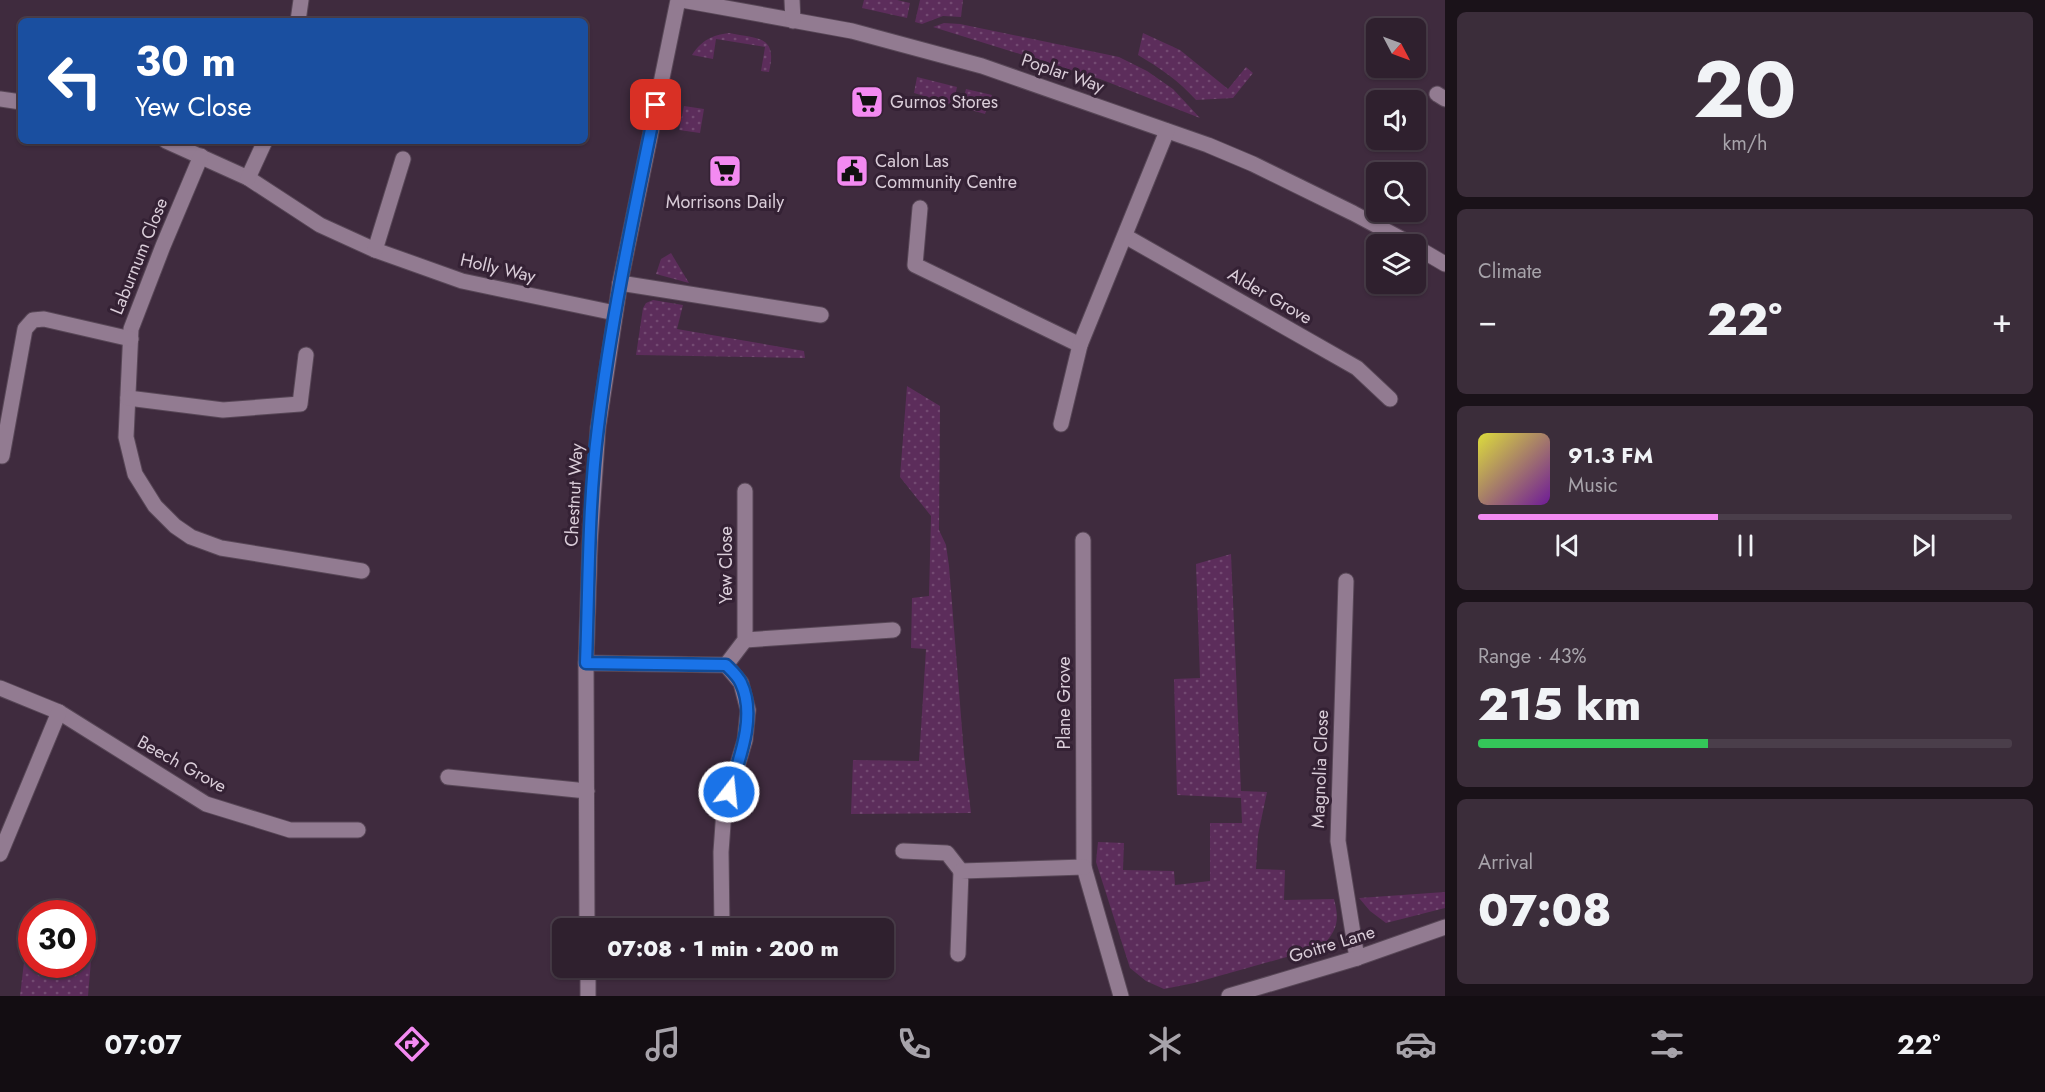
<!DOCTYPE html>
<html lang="en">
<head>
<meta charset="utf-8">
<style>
  body { margin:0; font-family:Jost,sans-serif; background:#3b2d3a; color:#f1f3f6; height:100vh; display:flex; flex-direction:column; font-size:22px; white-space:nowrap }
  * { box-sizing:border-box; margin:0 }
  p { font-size:20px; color:#a7a3aa }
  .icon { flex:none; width:33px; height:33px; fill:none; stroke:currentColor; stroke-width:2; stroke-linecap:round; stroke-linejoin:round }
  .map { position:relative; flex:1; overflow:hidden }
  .sheet { display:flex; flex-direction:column; gap:12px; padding:12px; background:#1a1219; width:600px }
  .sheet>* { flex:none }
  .banner { position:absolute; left:18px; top:18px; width:570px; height:126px; border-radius:9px; box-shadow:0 2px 4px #0004,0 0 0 2px #4a3e4a; background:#1a4fa0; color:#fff; overflow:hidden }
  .needle { width:39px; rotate:131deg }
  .tools { position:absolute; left:1366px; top:18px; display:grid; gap:12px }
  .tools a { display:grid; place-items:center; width:60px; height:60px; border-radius:9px; background:#2f202e; box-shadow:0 2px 4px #0004,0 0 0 2px #4a3e4a; font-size:30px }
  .speed { position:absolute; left:18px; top:900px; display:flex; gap:12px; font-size:30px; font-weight:700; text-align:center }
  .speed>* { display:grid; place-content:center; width:78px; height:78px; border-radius:50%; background:#2f202e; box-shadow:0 2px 4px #0004,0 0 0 2px #4a3e4a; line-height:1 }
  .speed .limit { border:9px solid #d22; background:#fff; color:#111 }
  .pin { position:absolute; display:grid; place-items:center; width:51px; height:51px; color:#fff; margin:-26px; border-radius:12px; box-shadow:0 3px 9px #0006 }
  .me { position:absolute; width:66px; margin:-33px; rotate:16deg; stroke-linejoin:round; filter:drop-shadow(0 0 4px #0008) }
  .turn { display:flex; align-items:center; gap:21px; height:126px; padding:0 18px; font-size:27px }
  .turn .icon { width:78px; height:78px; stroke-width:2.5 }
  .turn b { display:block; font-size:42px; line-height:51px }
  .big { font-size:45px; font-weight:800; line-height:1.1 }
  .sheet .tile { flex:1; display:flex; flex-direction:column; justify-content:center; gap:9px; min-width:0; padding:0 21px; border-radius:9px; background:#3b2d3a }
  .sheet .dial { align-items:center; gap:0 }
  .dial b { font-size:78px; line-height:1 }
  .song { display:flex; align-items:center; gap:18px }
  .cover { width:72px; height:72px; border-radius:9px; background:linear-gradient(135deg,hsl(60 70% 55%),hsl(280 70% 35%)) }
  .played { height:6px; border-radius:3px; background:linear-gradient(90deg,#f38af1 45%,#4a3e4a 45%) }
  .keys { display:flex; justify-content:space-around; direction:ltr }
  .heat { display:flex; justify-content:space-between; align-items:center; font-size:33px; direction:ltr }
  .charge { height:9px; border-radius:4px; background:linear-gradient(90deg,#34c759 43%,#4a3e4a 0) }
  .trip { position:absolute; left:552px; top:918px; width:342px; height:60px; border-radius:9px; background:#2f202e; box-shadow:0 2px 4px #0004,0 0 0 2px #4a3e4a; font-weight:800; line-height:60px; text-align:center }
  .tab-bar { display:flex; height:96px; justify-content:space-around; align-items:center; background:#130d12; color:#a7a3aa }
  .tab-bar .icon { width:42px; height:42px }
  .tab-bar .on { color:#f38af1 }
  .tab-bar b { font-size:27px; color:#f1f3f6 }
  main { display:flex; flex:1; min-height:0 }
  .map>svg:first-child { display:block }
  .grass { fill:url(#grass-dots) }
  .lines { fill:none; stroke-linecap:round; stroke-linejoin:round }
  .minor-casing { stroke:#584757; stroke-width:17 }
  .minor { stroke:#927b91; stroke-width:15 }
  .route-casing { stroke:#114b97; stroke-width:15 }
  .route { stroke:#1a73e8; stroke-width:10 }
  .labels { text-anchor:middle; stroke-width:6; stroke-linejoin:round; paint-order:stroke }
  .street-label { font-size:18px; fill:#dacdd9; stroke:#342134 }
  .poi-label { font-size:18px; fill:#dacdd9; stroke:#342134; text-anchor:start }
</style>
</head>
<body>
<main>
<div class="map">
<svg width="1445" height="996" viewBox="0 0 1445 996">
  <defs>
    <pattern id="grass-dots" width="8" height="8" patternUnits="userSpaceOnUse" patternTransform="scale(1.5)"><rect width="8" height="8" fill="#5c2d5b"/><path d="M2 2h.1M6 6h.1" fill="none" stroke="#734a72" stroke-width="1.8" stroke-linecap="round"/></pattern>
  </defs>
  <rect width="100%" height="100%" fill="#3f2b3e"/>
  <g class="grass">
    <path d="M 864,0 L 897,0 L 910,3 L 907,18 L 862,8 Z"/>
    <path d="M 920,0 L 963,0 L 961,17 L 943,16 L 922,24 L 915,22 Z"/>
    <path d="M 944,23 L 960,24 L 1119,57 L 1147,71 L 1173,89 L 1200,118 L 1100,79 L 933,27 Z"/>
    <path d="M 729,33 C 758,39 778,35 769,72 L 761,71 L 765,47 L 716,39 L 713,59 L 692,55 C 702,40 712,35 729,33 Z"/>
    <path d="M 1143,33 L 1180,50 L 1228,89 L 1246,67 L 1253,73 L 1233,98 L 1196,100 C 1179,81 1160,68 1138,55 Z"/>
    <path d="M 917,77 L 957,87 L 953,105 L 914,93 Z"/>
    <path d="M 966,89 L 992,95 L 985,114 L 961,107 Z"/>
    <path d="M 684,106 L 704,109 L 700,133 L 679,130 Z"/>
    <path d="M 671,253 L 689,283 L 656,274 L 661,259 Z"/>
    <path d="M 653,300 L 683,305 L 677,329 L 804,351 L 805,358 L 636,355 L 643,308 L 646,303 Z"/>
    <path d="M 907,386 L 940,406 L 939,530 L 946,545 L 949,566 L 964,754 L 971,813 L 851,814 L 853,760 L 919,761 L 926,649 L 911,648 L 912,598 L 929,596 L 931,516 L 900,477 Z"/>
    <path d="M 1231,554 L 1241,791 L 1267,792 L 1258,835 L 1256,869 L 1285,870 L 1284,900 L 1334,899 C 1340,922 1337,929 1322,947 L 1194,983 L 1164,989 L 1146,981 L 1130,968 L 1096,862 L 1098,842 L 1124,843 L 1123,870 L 1174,871 L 1175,885 L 1210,881 L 1210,823 L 1242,823 L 1241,798 L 1177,795 L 1174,679 L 1200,678 L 1196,564 Z"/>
    <path d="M 1445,892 L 1445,908 L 1386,923 L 1370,911 L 1359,898 Z"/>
    <path d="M 30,911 L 34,913 L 32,914 L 32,964 L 82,964 L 83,944 L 92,949 L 88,996 L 20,996 Z"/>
  </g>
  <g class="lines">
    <g class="minor-casing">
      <g id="minor">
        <path d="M 682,0 L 852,31 L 982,66 L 1208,145 L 1253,164 L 1353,213 L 1411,244"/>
        <path d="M 792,0 L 793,21"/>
        <path d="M 298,21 L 301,0"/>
        <path d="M 1437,94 L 1445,99"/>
        <path d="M 0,99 L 21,102"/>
        <path d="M 166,141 L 248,178 L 320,225 L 375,250 L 462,281 L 615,313"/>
        <path d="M 201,156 L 163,246 L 131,329 L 126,437 L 135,474 L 155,506 L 175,526 L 191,537 L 221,548 L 362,571"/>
        <path d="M 248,178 L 265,141"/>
        <path d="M 920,208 L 915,265 L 1080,345"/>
        <path d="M 1125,236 L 1357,368 L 1390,399"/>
        <path d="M 1416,247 L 1445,264"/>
        <path d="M 375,250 L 403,159"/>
        <path d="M 620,283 L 821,315"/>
        <path d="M 128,398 L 223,410 L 300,404 L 306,355"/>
        <path d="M 1061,424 L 1080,345 L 1167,131"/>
        <path d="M 2,456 L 25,329 L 33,320 L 44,319 L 131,339"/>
        <path d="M 1083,540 L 1084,867 L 1121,996"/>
        <path d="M 1346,581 L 1338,841 L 1357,958"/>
        <path d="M 745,640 L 893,630"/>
        <path d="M 586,663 L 726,665"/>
        <path d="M 0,688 L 59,712 L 206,804 L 290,830 L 358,830"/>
        <path d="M 448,777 L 587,791"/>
        <path d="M 903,851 L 947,853 L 961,871"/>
        <path d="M 0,854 L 59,712"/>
        <path d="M 587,928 L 586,663 L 590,542 L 598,428 L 620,283 L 678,0"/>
        <path d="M 722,928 L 721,852 L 724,810 L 745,740 L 748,710 L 741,683 L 726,665 L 745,640 L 745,491"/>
        <path d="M 958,954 L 961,871 L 1084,867"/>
        <path d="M 588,968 L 588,996"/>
        <path d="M 1229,996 L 1357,958 L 1445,927"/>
      </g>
    </g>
    <use href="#minor" class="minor"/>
  </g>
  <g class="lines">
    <g class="route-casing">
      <path id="route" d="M 656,105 C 634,212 611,319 598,427 C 588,505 589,584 586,663 L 726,665 C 731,670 738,676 741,683 C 757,716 739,760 729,792"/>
    </g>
    <use href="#route" class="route"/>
  </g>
  <defs>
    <g id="supermarket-square" transform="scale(1.725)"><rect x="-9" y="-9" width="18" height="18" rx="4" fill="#f38af1" stroke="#342134"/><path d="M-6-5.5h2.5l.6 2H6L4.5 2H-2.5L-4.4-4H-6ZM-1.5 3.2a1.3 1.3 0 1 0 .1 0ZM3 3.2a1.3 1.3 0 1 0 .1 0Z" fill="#111"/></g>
    <g id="civic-square" transform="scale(1.725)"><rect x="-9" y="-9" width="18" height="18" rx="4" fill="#f38af1" stroke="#342134"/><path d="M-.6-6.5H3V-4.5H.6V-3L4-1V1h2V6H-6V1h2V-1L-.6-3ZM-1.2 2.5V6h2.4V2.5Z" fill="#111"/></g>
  </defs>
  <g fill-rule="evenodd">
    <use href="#supermarket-square" x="867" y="102"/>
    <use href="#supermarket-square" x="725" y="171"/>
    <use href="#civic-square" x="852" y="171"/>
  </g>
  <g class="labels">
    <g class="street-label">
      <text transform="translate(1063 73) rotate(19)" y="6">Poplar Way</text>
      <text transform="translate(139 256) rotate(-68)" y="6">Laburnum Close</text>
      <text transform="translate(498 268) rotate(13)" y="6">Holly Way</text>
      <text transform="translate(1270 296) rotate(30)" y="6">Alder Grove</text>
      <text transform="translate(574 495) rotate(-87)" y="6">Chestnut Way</text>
      <text transform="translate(726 565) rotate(-90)" y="6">Yew Close</text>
      <text transform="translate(1064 703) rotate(-90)" y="6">Plane Grove</text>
      <text transform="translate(182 764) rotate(29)" y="6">Beech Grove</text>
      <text transform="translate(1320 769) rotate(-88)" y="6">Magnolia Close</text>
      <text transform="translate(1332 944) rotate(-17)" y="6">Goitre Lane</text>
    </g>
    <g class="poi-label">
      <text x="890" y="108">Gurnos Stores</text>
      <text x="875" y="167">Calon Las<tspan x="875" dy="21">Community Centre</tspan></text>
      <text x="725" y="208" text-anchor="middle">Morrisons Daily</text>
    </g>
  </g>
</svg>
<div class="tools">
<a><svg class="needle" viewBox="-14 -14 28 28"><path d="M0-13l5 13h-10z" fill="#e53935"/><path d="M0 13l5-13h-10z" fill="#a7a3aa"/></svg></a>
<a><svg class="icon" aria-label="sound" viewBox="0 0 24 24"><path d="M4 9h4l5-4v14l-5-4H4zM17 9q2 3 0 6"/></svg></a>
<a><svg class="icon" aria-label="search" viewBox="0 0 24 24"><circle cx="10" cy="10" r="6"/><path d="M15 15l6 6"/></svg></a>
<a><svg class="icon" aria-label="layers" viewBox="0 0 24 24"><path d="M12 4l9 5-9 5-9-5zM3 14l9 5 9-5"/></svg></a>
</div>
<div class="speed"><div class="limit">30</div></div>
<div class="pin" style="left:656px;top:105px;background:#d93025"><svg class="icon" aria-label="arrive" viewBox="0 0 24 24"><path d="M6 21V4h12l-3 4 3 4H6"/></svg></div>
<svg class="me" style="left:729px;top:792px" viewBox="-20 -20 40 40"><circle r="17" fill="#1a73e8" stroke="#fff" stroke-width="3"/><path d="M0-11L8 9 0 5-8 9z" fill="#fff"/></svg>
<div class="trip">07:08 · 1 min · 200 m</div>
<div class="banner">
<div class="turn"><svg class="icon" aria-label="left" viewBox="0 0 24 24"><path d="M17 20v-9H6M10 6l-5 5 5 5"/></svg><div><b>30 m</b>Yew Close</div></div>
</div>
</div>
<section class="sheet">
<div class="tile dial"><b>20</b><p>km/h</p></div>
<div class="tile"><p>Climate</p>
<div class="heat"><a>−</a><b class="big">22°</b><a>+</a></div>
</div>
<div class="tile">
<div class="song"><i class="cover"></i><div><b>91.3 FM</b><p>Music</p></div></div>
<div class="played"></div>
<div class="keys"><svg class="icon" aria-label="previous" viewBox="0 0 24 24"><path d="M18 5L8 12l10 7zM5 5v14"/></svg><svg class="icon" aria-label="pause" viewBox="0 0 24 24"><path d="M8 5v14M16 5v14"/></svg><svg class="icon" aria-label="next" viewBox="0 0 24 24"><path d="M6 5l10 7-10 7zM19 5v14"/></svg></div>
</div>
<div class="tile"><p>Range · 43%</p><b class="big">215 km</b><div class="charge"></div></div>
<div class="tile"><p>Arrival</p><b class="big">07:08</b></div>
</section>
</main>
<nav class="tab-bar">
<b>07:07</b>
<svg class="icon on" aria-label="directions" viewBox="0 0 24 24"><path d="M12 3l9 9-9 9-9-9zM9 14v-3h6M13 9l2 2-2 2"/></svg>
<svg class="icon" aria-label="music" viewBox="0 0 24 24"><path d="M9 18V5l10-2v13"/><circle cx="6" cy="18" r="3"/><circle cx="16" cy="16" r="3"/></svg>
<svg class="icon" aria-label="phone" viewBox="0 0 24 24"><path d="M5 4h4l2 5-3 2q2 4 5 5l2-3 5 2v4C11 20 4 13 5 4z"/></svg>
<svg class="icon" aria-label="climate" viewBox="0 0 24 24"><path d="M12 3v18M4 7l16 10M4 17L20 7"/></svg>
<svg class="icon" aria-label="car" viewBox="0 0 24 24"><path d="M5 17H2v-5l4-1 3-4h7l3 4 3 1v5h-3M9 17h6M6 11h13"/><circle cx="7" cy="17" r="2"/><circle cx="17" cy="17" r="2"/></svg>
<svg class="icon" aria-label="filters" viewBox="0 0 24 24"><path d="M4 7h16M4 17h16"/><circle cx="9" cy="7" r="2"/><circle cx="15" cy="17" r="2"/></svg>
<b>22°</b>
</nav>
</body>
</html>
